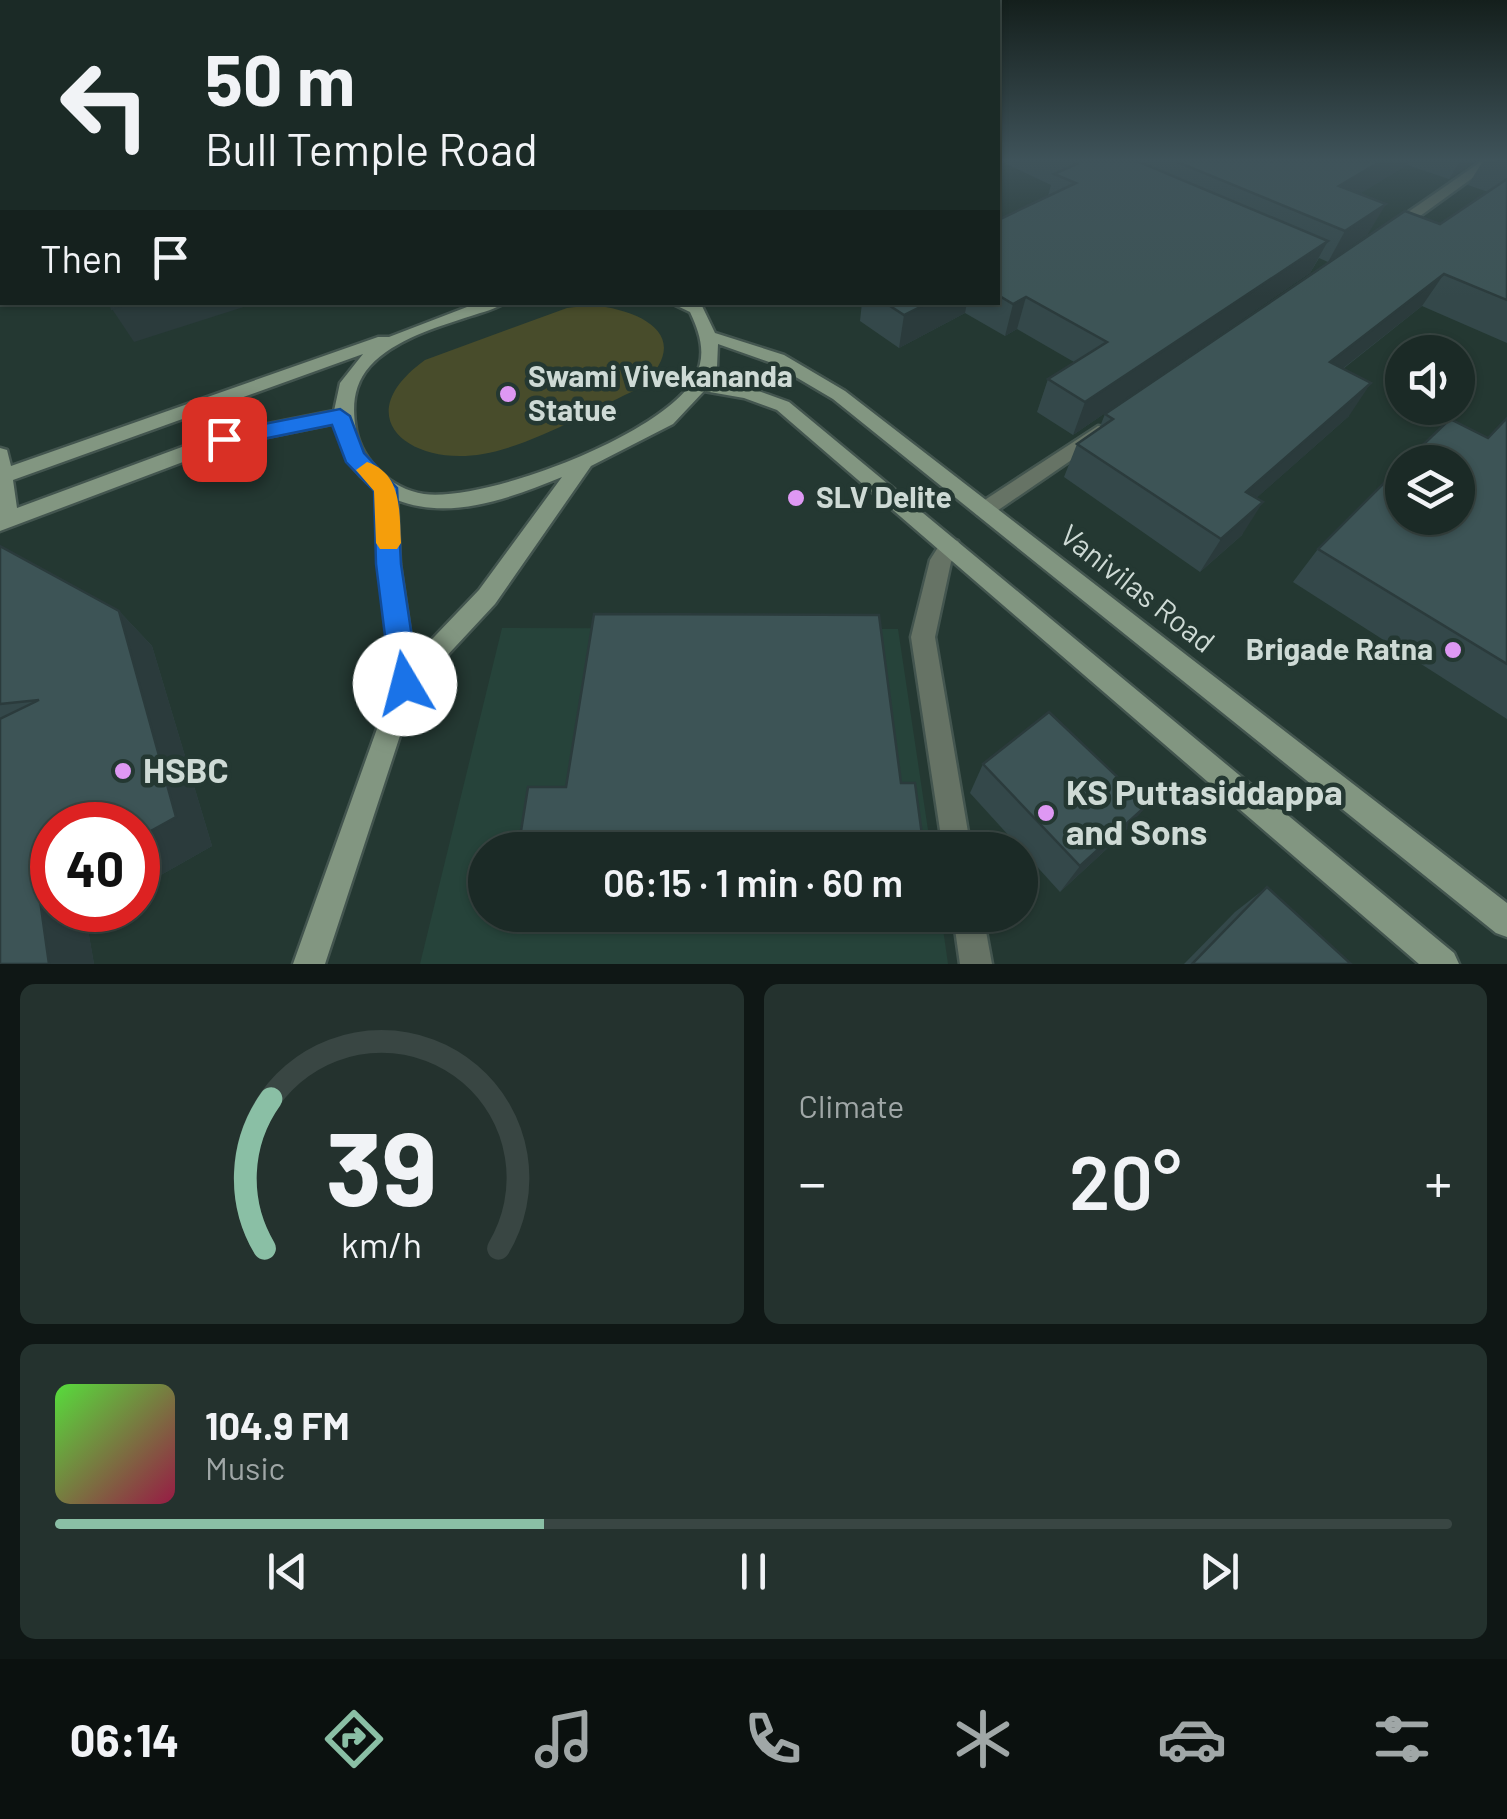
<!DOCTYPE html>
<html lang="en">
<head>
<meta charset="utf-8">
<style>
  body { margin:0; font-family:Barlow,sans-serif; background:#24322e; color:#f1f3f6; height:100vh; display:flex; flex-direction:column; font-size:38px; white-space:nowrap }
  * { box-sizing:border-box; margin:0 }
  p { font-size:32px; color:#a0a7a7 }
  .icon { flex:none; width:55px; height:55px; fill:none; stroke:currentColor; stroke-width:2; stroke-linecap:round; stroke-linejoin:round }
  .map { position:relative; height:964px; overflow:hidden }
  .drawer { display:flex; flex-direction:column; gap:20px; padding:20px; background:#0f1715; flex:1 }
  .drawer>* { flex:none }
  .banner { position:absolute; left:0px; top:0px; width:1000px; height:305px; box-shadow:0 2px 8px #0004,0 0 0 2px #394643; background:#1b2a26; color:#f1f3f6; overflow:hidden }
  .fabs { position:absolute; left:1385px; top:335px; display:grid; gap:20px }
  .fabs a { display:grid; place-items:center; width:90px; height:90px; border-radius:50%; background:#1b2a26; box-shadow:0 2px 8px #0004,0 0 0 2px #394643; font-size:50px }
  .speed { position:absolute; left:30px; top:802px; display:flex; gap:20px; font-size:50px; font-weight:700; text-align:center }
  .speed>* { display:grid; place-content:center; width:130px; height:130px; border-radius:50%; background:#1b2a26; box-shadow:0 2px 8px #0004,0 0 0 2px #394643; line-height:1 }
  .speed .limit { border:15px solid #d22; background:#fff; color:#111 }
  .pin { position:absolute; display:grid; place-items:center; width:85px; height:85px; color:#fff; margin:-42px; border-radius:20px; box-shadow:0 5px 15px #0006 }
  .me { position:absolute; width:110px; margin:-55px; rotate:352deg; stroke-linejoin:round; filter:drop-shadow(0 0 8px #0008) }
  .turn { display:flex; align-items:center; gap:35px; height:210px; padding:0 40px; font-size:45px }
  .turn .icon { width:130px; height:130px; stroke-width:2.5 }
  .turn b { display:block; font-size:70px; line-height:85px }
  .then { display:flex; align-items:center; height:95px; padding:0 40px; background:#0003; gap:20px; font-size:38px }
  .big { font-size:75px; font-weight:600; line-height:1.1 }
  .drawer .card { flex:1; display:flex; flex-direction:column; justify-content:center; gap:15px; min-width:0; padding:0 35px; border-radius:15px; background:#24322e }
  .drawer .dial { align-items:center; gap:0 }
  .dial svg { height:260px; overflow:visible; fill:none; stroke:#394643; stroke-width:7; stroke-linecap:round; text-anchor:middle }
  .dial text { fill:#f1f3f6; stroke:none }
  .song { display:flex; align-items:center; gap:30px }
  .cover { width:120px; height:120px; border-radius:15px; background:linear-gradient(135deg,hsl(110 70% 55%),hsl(340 70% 35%)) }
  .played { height:10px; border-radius:5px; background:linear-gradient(90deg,#8abfa5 35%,#394643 35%) }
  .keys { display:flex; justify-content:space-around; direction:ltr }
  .heat { display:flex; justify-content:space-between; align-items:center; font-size:55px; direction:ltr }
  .drawer .tiles { flex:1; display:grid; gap:20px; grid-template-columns:1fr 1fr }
  .card:last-child { grid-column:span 2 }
  .trip { position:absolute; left:468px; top:832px; width:570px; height:100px; border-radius:50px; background:#1b2a26; box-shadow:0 2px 8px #0004,0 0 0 2px #394643; font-weight:600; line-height:100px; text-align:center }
  .dock { display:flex; height:160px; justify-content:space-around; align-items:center; background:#0b110f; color:#a0a7a7 }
  .dock .icon { width:70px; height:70px }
  .dock .selected { color:#8abfa5 }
  .dock b { font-size:45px; color:#f1f3f6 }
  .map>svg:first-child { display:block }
  .built { fill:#26433a }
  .green { fill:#484c2b }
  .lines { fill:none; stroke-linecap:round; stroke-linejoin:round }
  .street-casing { stroke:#43554f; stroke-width:5 }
  .secondary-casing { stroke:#43554f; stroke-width:5 }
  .street { fill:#667365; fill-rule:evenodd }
  .secondary { fill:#829681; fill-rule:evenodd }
  .wall { fill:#34484a }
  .shaded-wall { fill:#2b3b3c }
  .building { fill:#3d5456; stroke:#2b3b3c; stroke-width:2.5 }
  .route { fill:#1a73e8; stroke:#114b97; stroke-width:2.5 }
  .slow { fill:#f59e0b }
  .poi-dot { fill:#de98f3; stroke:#243832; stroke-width:4 }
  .labels { text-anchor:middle; stroke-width:9; stroke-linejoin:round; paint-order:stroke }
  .poi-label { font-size:30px; font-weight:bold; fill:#cedad5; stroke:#243832; text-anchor:start }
  .street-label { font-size:30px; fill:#cedad5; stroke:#243832 }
  .near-poi-label { font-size:35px; font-weight:bold; fill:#cedad5; stroke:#243832; text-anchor:start }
</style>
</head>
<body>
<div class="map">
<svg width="1507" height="964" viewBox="0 0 1507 964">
  <rect width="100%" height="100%" fill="#243832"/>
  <path class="built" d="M 502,628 L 898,629 L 931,850 L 485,850 L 485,915 L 941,915 L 948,964 L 420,964 Z"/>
  <path class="green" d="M 592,305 C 645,311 695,337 640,388 C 593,409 534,445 483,454 C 410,467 346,417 425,360 L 567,308 Z"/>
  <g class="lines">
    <g class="street-casing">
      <g id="street">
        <path d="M 1482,161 L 1496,161 L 1398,232 L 1388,232 L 1388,226 Z"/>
        <path d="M 1098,426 L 1105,427 L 1107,432 L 1105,437 L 991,515 L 977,515 L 974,510 L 977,505 Z"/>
        <path d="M 950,539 L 958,541 L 961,547 L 951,562 L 935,637 L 971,850 L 943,850 L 911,637 L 930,560 L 942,541 Z"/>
        <path d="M 953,915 L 983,915 L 992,964 L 960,964 Z"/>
      </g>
    </g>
    <g class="secondary-casing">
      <path id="secondary" d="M 480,302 L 506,302 C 496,309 483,312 471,316 C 437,327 395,339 370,366 C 353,385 352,407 356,430 C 362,461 391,489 424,494 C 486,502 666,434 695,377 C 707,355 700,333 690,312 L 669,302 L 702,306 L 715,333 L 784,355 L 845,391 L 1507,903 L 1507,937 L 1496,933 L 833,399 L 772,363 L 718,344 L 717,367 L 710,381 L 747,387 L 789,402 L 1454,953 L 1459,964 L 1419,964 L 777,410 L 744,398 L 704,391 L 673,424 L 591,466 L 495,604 L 415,690 L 325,964 L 293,964 L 393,684 L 378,564 L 376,489 C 352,472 341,451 336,423 L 228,445 L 0,531 L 0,448 L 7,450 L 11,466 L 378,337 L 389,337 ZM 363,354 L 340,383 L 334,411 L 217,434 L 17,508 L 13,480 ZM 562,477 L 479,590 L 414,658 L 400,564 L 397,500 C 450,521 511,498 562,477 Z"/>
    </g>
    <use href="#street" class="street"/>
    <use href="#secondary" class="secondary"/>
  </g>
  <g class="wall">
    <path d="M 1005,161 L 1475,161 L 1449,179 L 1407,165 L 1359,194 L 1368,234 L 1328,262 L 1319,258 L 1310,273 L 1073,435 L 1037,412 L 1048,379 L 1074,362 L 1017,329 L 1005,336 L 965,313 L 899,348 L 860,321 L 862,302 L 998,302 L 998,220 L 1048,196 L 1051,185 L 1004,163 Z"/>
    <path d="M 1483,161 L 1507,161 L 1507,343 L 1422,306 L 1343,369 L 1349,416 L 1256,498 L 1242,535 L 1200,572 L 1064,477 L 1077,444 L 1099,429 L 1105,414 L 1440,224 L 1488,192 L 1468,185 Z"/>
    <path d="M 1507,418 L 1507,719 L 1293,582 L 1318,549 L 1488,438 Z"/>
    <path d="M 0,546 L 119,611 L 152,646 L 212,846 L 138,888 L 138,825 L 52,910 L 100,910 L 86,918 L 94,964 L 0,964 Z"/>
    <path d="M 983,764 L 1124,833 L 1060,892 L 970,793 Z"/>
    <path d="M 1267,887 L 1351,964 L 1184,964 L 1235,912 Z"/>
  </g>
  <g class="shaded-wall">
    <path d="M 1381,161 L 1409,161 L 1407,165 L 1323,216 L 1339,186 Z"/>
    <path d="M 1460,161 L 1475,161 L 1449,179 Z"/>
    <path d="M 1386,204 L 1368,234 L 1328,262 L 1345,231 Z"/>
    <path d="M 1328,241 L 1310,273 L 1073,435 L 1085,402 Z"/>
    <path d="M 1444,274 L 1422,306 L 1309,395 L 1330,362 Z"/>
    <path d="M 1026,297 L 1017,329 L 1005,336 L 1013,304 Z"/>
    <path d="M 132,302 L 259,302 L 134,342 L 112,309 Z"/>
    <path d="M 930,302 L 967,302 L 965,313 L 899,348 L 904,315 Z"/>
    <path d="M 1371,383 L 1349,416 L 1226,525 L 1246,492 Z"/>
    <path d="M 1263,502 L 1242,535 L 1200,572 L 1221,539 Z"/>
    <path d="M 119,611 L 152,646 L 212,846 L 138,888 L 138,838 Z"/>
    <path d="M 1147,805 L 1124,833 L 1060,892 L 1080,866 Z"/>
    <path d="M 52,885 L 52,910 L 100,910 L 86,918 L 94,964 L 49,964 L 39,893 Z"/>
  </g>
  <g class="building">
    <rect x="0" y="161" width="2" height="54"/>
    <path d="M 1071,161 L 1137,161 L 1328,241 L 1085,402 L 1048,379 L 1107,342 L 1026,297 L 1013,304 L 998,295 L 998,220 L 1076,183 L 1054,174 L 1077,164 Z"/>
    <path d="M 1175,161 L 1381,161 L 1339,186 L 1386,204 L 1345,231 Z"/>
    <path d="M 1507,179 L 1507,300 L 1444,274 L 1330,362 L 1371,383 L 1246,492 L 1263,502 L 1221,539 L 1077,444 L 1113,419 L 1105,414 L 1405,211 L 1440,224 Z"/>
    <path d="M 110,302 L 132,302 L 112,309 Z"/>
    <path d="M 884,302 L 930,302 L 904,315 Z"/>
    <path d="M 1507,418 L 1507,664 L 1318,549 L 1402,465 L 1402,518 L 1458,518 L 1458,462 L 1405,462 L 1450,419 L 1488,438 Z"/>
    <path d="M 0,546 L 119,611 L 176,817 L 138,838 L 138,825 L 52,825 L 52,885 L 39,893 L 49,964 L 0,964 L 0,719 L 39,700 L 0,704 Z"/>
    <path d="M 594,614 L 879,615 L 901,783 L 915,783 L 924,850 L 518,850 L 528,787 L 566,787 Z"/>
    <path d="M 1049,712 L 1147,805 L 1080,866 L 983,764 Z"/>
    <path d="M 1267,887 L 1351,964 L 1192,964 Z"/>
  </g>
  <linearGradient id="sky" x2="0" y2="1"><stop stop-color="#141f1c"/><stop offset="0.54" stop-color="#3f535a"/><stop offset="1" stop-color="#3f535a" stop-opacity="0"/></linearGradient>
  <rect width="1507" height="296" fill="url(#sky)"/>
  <path class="route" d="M 340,409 L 350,416 L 364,453 L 397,488 L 401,564 L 419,684 L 415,693 L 405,697 L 395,693 L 391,684 L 376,564 L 374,491 L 346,462 L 332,425 L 224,447 L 213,439 L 224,432 Z"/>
  <path class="slow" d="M 367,462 C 403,474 399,512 401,543 L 397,549 L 380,549 L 376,543 L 374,491 L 356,470 Z"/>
  <g class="poi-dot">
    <circle cx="508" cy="394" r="10"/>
    <circle cx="796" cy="498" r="10"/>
    <circle cx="1453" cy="650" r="10"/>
    <circle cx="123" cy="771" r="10"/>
    <circle cx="1046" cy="813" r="10"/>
  </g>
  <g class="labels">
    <g class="poi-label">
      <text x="528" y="387">Swami Vivekananda<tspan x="528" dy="34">Statue</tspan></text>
      <text x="816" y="508">SLV Delite</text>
      <text x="1433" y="660" text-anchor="end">Brigade Ratna</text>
    </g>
    <g class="street-label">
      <text transform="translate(1137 589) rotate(38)" y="10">Vanivilas Road</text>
    </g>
    <g class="near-poi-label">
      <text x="143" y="783">HSBC</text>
      <text x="1066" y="805">KS Puttasiddappa<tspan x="1066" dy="40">and Sons</tspan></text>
    </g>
  </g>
</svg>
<div class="fabs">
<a><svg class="icon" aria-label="sound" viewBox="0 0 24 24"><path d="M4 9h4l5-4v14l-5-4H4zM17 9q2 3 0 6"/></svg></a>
<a><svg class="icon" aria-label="layers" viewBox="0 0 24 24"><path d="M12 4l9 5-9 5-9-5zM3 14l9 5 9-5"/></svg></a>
</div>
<div class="speed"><div class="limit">40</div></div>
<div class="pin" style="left:224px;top:439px;background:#d93025"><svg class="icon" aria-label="arrive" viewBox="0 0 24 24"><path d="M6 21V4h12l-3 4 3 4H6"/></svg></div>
<svg class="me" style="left:405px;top:684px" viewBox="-20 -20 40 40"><circle r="19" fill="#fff"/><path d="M0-13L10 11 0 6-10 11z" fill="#1a73e8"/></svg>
<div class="trip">06:15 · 1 min · 60 m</div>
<div class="banner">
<div class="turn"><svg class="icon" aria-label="left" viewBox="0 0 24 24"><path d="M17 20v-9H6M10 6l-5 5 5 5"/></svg><div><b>50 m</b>Bull Temple Road</div></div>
<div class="then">Then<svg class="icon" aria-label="arrive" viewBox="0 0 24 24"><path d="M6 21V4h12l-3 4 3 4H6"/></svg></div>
</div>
</div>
<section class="drawer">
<div class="tiles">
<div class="card dial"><svg viewBox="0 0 100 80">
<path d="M14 69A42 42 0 1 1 86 69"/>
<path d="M14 69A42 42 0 0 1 16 23" stroke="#8abfa5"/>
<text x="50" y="56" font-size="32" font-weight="700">39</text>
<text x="50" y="72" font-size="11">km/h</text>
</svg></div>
<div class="card"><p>Climate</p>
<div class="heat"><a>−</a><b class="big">20°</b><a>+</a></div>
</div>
<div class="card">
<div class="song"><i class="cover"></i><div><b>104.9 FM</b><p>Music</p></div></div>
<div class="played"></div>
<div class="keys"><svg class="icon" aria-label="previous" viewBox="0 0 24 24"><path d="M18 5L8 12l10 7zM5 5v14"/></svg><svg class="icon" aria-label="pause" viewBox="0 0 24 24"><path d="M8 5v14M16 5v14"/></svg><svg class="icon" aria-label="next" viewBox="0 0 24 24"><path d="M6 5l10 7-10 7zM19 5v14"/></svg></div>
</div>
</div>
</section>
<nav class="dock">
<b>06:14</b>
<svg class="icon selected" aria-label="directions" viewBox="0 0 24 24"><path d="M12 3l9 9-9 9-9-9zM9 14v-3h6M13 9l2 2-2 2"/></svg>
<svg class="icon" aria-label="music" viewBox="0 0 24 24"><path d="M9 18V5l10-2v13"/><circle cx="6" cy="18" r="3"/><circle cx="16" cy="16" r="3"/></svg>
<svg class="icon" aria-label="phone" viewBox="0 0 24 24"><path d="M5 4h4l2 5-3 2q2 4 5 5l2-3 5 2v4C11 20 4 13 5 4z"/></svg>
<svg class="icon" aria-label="climate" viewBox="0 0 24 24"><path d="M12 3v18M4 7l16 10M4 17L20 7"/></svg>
<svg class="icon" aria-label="car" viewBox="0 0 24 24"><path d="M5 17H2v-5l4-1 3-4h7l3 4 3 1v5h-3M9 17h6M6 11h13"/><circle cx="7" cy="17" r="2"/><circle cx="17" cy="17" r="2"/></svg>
<svg class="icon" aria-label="filters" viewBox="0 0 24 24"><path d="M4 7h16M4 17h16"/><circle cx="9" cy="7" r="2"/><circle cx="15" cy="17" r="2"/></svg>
</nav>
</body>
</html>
